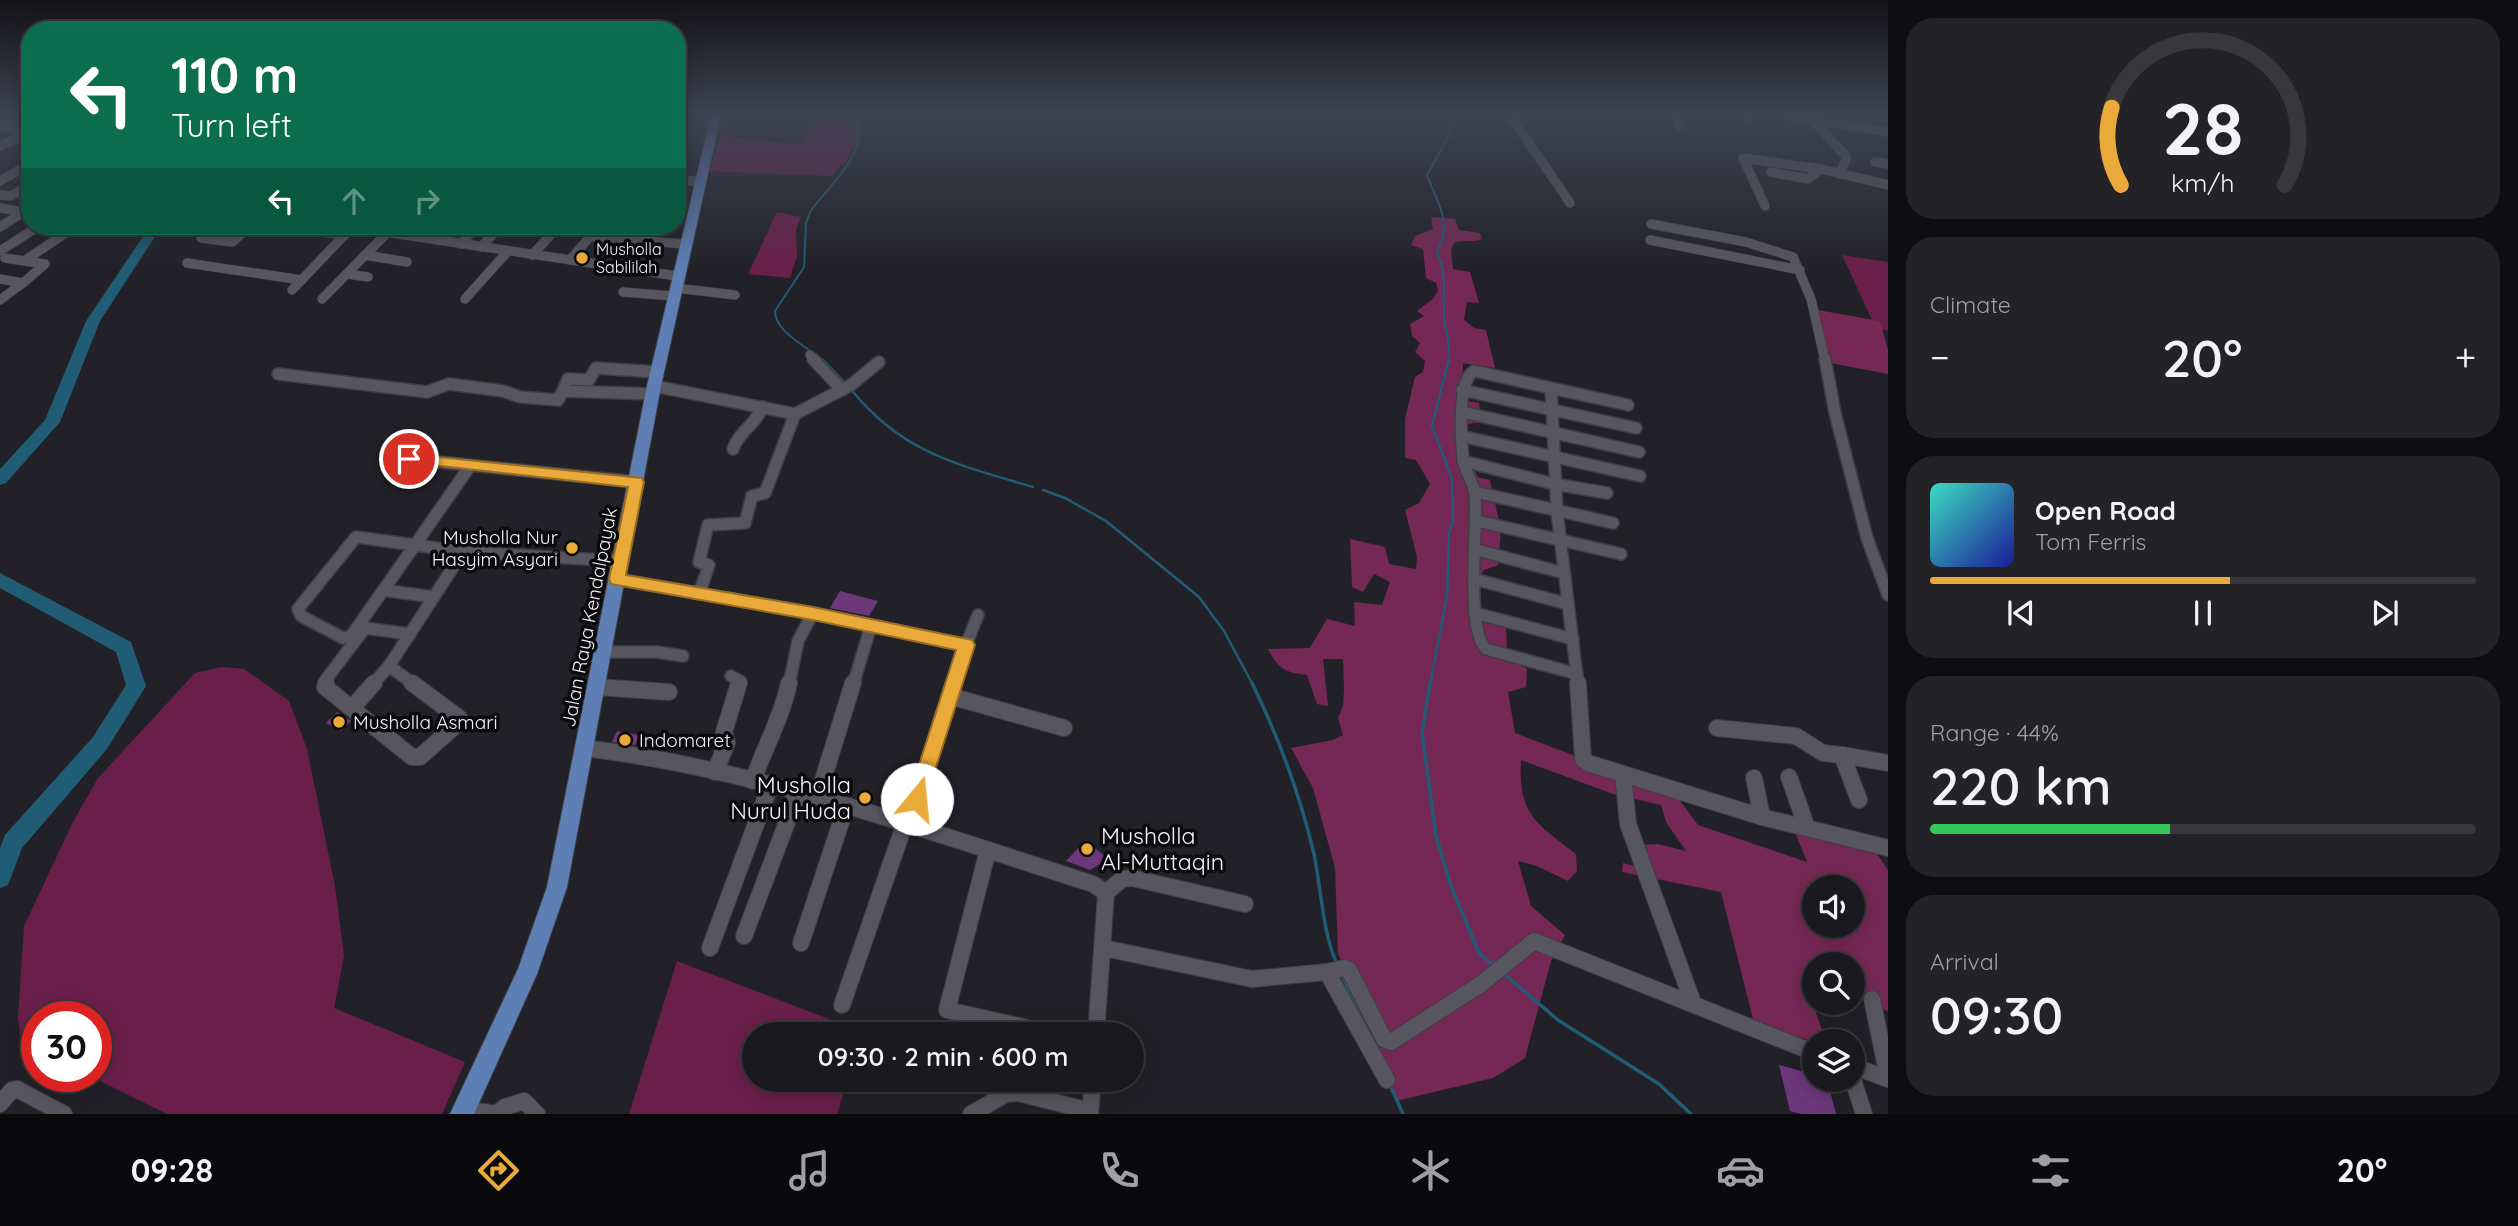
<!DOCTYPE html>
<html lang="en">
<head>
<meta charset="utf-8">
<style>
  body { margin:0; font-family:Quicksand,sans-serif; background:#232227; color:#f1f3f6; height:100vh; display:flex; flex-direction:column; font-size:26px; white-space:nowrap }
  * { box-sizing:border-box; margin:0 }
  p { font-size:23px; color:#9fa0a4 }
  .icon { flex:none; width:38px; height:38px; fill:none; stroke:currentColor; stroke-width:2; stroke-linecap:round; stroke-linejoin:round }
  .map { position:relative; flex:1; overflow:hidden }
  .details { display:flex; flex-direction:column; gap:18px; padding:18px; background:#0e0e10; width:630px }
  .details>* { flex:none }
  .hud { position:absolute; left:21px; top:21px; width:665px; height:214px; border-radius:28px; box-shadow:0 4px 18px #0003,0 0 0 2px #38383c; background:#0b6e4f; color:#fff; overflow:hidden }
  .controls { position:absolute; left:1802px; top:875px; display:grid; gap:14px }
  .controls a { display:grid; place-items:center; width:63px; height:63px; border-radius:50%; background:#1a191e; box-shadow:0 4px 18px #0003,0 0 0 2px #38383c; font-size:35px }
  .speed { position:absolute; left:21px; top:1001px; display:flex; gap:14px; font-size:35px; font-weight:700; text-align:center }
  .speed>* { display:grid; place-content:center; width:91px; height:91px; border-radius:50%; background:#1a191e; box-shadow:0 4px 18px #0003,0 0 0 2px #38383c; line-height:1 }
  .speed .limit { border:10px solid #d22; background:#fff; color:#111 }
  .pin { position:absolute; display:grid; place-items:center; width:60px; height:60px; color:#fff; margin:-30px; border:4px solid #fff; border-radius:50%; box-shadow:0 2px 7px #0007 }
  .me { position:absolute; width:77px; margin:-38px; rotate:17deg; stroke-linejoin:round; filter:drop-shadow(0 0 5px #0008) }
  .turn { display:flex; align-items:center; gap:24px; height:147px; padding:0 35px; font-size:32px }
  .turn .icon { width:91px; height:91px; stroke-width:2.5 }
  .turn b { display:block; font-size:49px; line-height:60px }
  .lanes { display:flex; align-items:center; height:66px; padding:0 35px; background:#0003; justify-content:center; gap:35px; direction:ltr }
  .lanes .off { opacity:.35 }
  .big { font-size:52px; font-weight:600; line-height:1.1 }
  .details .widget { flex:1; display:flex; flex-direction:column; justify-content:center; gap:10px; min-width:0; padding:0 24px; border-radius:28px; background:#232227 }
  .details .dial { align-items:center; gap:0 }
  .dial svg { height:182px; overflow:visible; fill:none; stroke:#38383c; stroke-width:7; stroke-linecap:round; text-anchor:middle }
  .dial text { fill:#f1f3f6; stroke:none }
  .song { display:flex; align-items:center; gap:21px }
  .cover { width:84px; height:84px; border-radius:10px; background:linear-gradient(135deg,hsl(170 70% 55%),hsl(240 70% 35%)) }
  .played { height:7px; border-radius:4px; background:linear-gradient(90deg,#eaaa39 55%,#38383c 55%) }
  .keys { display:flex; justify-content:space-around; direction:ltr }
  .heat { display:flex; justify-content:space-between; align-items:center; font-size:38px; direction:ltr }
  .charge { height:10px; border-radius:5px; background:linear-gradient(90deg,#34c759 44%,#38383c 0) }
  .trip { position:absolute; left:742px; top:1022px; width:402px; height:70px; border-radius:35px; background:#1a191e; box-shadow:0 4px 18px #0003,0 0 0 2px #38383c; font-weight:600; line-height:70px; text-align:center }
  .tab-bar { display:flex; height:112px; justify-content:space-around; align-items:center; background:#0a0a0c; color:#9fa0a4 }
  .tab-bar .icon { width:49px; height:49px }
  .tab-bar .on { color:#eaaa39 }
  .tab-bar b { font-size:32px; color:#f1f3f6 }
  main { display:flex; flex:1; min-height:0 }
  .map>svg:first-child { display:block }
  .green { fill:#6a1f4b }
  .forest { fill:#752855; fill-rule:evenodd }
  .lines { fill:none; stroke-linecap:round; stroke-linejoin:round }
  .stream-far2 { stroke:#205c74; stroke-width:2 }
  .stream-far1 { stroke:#205c74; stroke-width:2.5 }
  .stream { stroke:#205c74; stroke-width:3.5 }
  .river { fill:#205c74; fill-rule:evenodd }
  .building { fill:#6c387b }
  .minor-far2-casing { stroke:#3e3e44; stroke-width:10 }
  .minor-far1-casing { stroke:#3e3e44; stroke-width:14 }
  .minor-casing { stroke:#3e3e44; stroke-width:18 }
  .major-casing { stroke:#3e3e44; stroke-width:2 }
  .minor-far2 { stroke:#57565e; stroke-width:9 }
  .minor-far1 { stroke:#57565e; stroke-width:11 }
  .minor { stroke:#57565e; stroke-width:16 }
  .major { fill:#5e7fb4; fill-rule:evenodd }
  .route { fill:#eaaa39; stroke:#986e25; stroke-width:2 }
  .poi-dot { fill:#eaaa39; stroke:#0b0b0e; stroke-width:2.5 }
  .labels { text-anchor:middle; stroke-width:7; stroke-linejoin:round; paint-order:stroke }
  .far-poi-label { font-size:16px; fill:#f4f4f8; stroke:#0b0b0e; text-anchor:start }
  .poi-label { font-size:19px; fill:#f4f4f8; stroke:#0b0b0e; text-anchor:start }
  .street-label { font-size:19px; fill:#f4f4f8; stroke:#0b0b0e }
  .near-poi-label { font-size:23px; fill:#f4f4f8; stroke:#0b0b0e; text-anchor:end }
</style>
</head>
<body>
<main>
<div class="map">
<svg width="1888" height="1114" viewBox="0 0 1888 1114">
  <rect width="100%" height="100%" fill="#222128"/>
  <g class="green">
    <path d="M 815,115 L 853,115 L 860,127 L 856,143 L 845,163 L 841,164 L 832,176 L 710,171 L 720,136 L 796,144 L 803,143 Z"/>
    <path d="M 777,212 L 801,217 L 796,230 L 797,256 L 790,278 L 748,274 Z"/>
    <path d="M 1842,255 L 1888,262 L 1888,331 L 1882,329 L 1880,321 L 1872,320 Z"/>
    <path d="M 222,667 L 244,669 L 289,701 L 307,749 L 335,886 L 344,956 L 334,1008 L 465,1062 L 442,1114 L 167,1114 L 90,1076 L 96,1076 L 96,1017 L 37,1017 L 37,1050 L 21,1042 L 18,1017 L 24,926 L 73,822 L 98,778 L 195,673 Z"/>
    <path d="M 677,961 L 863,1032 L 754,1034 L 754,1080 L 848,1080 L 837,1114 L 629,1114 Z"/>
  </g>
  <g class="forest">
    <path d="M 1431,217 L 1455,219 L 1459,230 L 1480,233 L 1482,239 C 1472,243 1464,239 1454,243 L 1451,249 L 1453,269 L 1470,272 L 1479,303 L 1467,302 L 1464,320 L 1474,328 L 1486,330 L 1495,368 L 1463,363 L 1462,400 L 1479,403 L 1482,422 L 1459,425 L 1464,447 L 1478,477 L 1490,480 L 1501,530 L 1498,565 L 1484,570 L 1474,585 L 1479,609 L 1506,625 L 1507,653 L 1527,669 L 1526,687 L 1508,692 L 1515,733 L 1675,794 L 1698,825 L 1807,862 L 1791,822 L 1871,845 L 1888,870 L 1888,1011 L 1872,1007 L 1857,973 L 1853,972 L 1853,964 L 1816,963 L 1815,993 L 1809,993 L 1826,1041 L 1815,1042 L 1754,1023 L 1721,892 L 1622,872 L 1623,863 L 1644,868 L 1639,845 L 1658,844 L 1686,851 L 1666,822 L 1661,805 L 1613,794 L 1521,760 C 1518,815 1536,823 1576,854 L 1577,871 L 1568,881 L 1537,866 L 1518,861 L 1531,906 L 1565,935 L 1551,961 L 1525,1058 L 1493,1078 L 1396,1101 L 1360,996 L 1338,954 L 1335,868 L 1313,788 L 1291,748 L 1333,740 L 1343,735 L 1338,718 L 1343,706 L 1344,689 L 1343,659 L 1323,659 L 1328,706 L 1317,704 L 1307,675 C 1286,673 1278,669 1268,649 L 1310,648 L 1327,619 L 1355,626 L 1354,602 L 1382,605 L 1390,582 L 1374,574 L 1363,592 L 1352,587 L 1350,539 L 1385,547 L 1389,564 L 1416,569 L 1417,557 L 1405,510 L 1419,503 L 1430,484 L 1416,460 L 1405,458 L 1405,419 L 1415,377 L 1423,372 L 1425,361 L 1415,352 L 1420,343 L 1412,336 L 1410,324 L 1424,316 L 1417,311 L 1433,299 L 1438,291 L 1436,283 L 1426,278 L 1423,249 L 1411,245 L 1415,236 L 1433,229 ZM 1815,887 L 1853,887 L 1853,926 L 1815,926 Z"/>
    <path d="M 1812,309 L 1880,321 L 1888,350 L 1888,374 L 1820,361 Z"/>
  </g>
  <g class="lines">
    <g class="stream-far2">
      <path d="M 823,361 C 809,347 775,333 775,311 L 804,267 L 806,223 L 810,212 C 829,185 872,151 855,115"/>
      <path d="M 1449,361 C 1451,345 1445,332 1444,317 C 1442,289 1448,280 1437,252 C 1453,221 1438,205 1427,175 L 1449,136 L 1452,115"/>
    </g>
    <g class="stream-far1">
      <path d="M 822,359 L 846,384"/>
      <path d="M 851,389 C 901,453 959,465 1033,487"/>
      <path d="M 1043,490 L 1065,498 L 1106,521 L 1199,597 L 1224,631 L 1253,685"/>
      <path d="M 1430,685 L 1447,596 L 1449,533 L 1453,521 L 1452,479 L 1432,426 L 1449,359"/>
    </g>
    <g class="stream">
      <path d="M 1252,683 C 1279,738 1300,795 1314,854 C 1321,888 1323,935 1337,964"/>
      <path d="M 1430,683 L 1422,733 L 1436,836 L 1451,886 L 1479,953 L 1495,967"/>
      <path d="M 1503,973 L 1558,1020 L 1659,1084 L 1691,1114"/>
      <path d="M 1342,976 L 1365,1024"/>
      <path d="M 1390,1085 L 1403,1114"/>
    </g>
    <g class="river">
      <path d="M 150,226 L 162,226 L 100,321 L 60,422 L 6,483 L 0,485 L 0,469 L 45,420 L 86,321 Z"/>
      <path d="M 0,573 L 131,642 L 146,686 L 107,749 L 22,848 L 8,885 L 0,888 L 0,848 L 5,835 L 93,737 L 126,685 L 116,652 L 0,588 Z"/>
    </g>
  </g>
  <g class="building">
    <path d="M 840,591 L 878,601 L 869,616 L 830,608 Z"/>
    <path d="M 337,712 L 351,721 L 341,731 L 326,723 Z"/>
    <path d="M 617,731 L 640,735 L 635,745 L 612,742 Z"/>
    <path d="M 1086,840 L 1108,859 L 1090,870 L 1066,861 Z"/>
    <path d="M 1779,1065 L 1815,1075 L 1815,1080 L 1827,1080 L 1836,1114 L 1802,1114 L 1790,1111 Z"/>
  </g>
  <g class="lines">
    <g class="minor-far2-casing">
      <g id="minor-far2">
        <path d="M 1510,115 L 1570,203"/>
        <path d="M 1678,115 L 1679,126"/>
        <path d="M 1748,115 L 1749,118"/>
        <path d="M 1784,115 L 1888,132"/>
        <path d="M 1810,118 L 1847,157 L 1840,174"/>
        <path d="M 0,127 L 30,131"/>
        <path d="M 0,127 L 15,119 L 13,115"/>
        <path d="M 0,146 L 30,132"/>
        <path d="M 1743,158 L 1821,169 L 1888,185"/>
        <path d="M 1743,158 L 1765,206"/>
        <path d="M 1875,162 L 1888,164"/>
        <path d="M 1771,172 L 1808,179 L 1821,169"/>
        <path d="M 677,179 L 700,182"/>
        <path d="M 0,181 L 26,166"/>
        <path d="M 0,195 L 11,196 L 30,185"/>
        <path d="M 0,208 L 23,212"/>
        <path d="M 1651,224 L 1746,242 L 1793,257 L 1811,299 L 1825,361"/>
        <path d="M 206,226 L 201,238 L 232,242 L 251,226"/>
        <path d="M 278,226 L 345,235"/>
        <path d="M 0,227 L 30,208"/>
        <path d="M 352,227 L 677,276"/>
        <path d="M 589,237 L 685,244"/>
        <path d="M 431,239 L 445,226"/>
        <path d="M 1650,240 L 1800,270"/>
        <path d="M 461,244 L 477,226"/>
        <path d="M 481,247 L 501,226"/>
        <path d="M 0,251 L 39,226"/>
        <path d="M 365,255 L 407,262"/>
        <path d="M 532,255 L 559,226"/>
        <path d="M 5,258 L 45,264 L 23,283"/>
        <path d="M 570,260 L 599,226"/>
        <path d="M 24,261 L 70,230"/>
        <path d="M 187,263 L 302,280"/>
        <path d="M 347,274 L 368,277"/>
        <path d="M 0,279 L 23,283 L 0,300"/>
        <path d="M 675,288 L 735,295"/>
        <path d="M 292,290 L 353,226"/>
        <path d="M 623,292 L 673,296"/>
        <path d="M 322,299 L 387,233"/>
        <path d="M 465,299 L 508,251"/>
        <path d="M 810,355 L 815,361"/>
      </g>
    </g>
    <g class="minor-far1-casing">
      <g id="minor-far1">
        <path d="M 813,359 L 842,390"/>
        <path d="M 1825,359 L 1835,413 L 1867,538 L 1888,595"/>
        <path d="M 278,374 L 427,392 L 449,384 L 503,391 L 520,397 L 558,400 L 563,391"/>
        <path d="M 654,386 L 795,414 L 851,385 L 879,362"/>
        <path d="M 1551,388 L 1557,512 L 1578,685"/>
        <path d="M 1462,390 L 1636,428"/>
        <path d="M 652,394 L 563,391 L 568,379 L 589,380 L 596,368 L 657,372"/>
        <path d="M 1462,412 L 1639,452"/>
        <path d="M 1461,436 L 1640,476"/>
        <path d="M 733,449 C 739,431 756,425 762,407"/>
        <path d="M 409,459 L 637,482"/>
        <path d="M 1463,461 L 1554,484 L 1607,493"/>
        <path d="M 1475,492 L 1613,523"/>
        <path d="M 1477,521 L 1621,554"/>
        <path d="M 356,537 L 415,545 L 351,636 L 343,638 L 301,616 L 298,609 Z"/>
        <path d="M 415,545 L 463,552 L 621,561"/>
        <path d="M 415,545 L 470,466"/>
        <path d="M 1477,550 L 1564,573"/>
        <path d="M 617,579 L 813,613 L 966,645 L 953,685"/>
        <path d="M 1474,579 L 1568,604"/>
        <path d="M 389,591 L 434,597"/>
        <path d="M 699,594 L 709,565 L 699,562 L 708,525 L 745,523 L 752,496 L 765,493 L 795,414"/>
        <path d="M 1475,613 L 1573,639"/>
        <path d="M 966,645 L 978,615"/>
        <path d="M 603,652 L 657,652 L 683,656"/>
        <path d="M 389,666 L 415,685"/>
        <path d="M 1577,674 L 1486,649 C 1465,628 1478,527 1475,495 C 1474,482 1464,471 1463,459 C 1461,440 1457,381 1474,371 L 1628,405"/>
        <path d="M 731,676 L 740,681 L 739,685"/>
        <path d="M 325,685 L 327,678 L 365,628 L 410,634"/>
        <path d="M 372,685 L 389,666 L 463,552"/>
        <path d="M 789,685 L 798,641 L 813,613"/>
        <path d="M 853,685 L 871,626"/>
      </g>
    </g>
    <g class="minor-casing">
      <g id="minor">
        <path d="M 326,683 L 325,687 L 412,757 L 420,757 L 457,724 L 459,718 L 412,683"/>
        <path d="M 1578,683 L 1583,759 L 1588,763 L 1762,817 L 1888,848"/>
        <path d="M 596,687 L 669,692"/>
        <path d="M 950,696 L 1064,728"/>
        <path d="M 352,708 L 374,683"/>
        <path d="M 1717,728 L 1796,736 L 1823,753 L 1842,755"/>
        <path d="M 584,748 C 758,769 927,831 1093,884 L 1106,893 L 1096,1034"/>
        <path d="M 715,772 L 727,743 L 724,732 L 739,683"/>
        <path d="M 1623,774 L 1628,824 L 1693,1003"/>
        <path d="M 1789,777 L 1807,828"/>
        <path d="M 1754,778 L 1762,817"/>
        <path d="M 753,781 C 764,748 782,717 789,683"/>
        <path d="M 817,799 L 853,683"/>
        <path d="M 1859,800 L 1842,755 L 1888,763"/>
        <path d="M 909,825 L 954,683"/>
        <path d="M 988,850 L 947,1010 L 1054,1034"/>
        <path d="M 1106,893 L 1122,879 L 1132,878 L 1245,904"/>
        <path d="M 744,936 L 798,793"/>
        <path d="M 801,943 L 846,807"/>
        <path d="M 710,948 L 770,786"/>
        <path d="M 1104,948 L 1252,979 L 1327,972 L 1387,1080"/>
        <path d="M 1327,972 L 1344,968 L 1349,970 L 1384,1039 L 1391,1042 L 1481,984 L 1534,941 L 1815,1053"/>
        <path d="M 1872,999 L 1888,1077"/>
        <path d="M 842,1005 L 905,823"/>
        <path d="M 1853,1066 L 1888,1079"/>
        <path d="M 1853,1080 L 1864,1114"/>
        <path d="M 0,1104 L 12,1090 L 17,1089 L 64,1114"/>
        <path d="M 464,1109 L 496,1114"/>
        <path d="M 496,1114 L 505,1107 L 524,1101 L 537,1114"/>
        <path d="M 971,1114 L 1006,1094 L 1018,1093 L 1090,1111"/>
        <path d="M 1090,1114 L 1093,1080"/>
      </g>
    </g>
    <g class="major-casing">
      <path id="major" d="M 711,115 L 721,115 L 661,386 L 567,887 L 537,974 L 474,1114 L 450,1114 L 518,969 L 547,887 L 647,386 Z"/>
    </g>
    <use href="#minor-far2" class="minor-far2"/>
    <use href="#minor-far1" class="minor-far1"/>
    <use href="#minor" class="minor"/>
    <use href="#major" class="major"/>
  </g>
  <linearGradient id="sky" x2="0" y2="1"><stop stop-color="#131216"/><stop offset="0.42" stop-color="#3e4353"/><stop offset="1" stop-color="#3e4353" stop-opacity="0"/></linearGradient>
  <rect width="1888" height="271" fill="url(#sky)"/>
  <path class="route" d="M 409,454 L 642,478 L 644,482 L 626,575 L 813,607 L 972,640 L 975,645 L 924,805 L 917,808 L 911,805 L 908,799 L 956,650 L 813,620 L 611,584 L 609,579 L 628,487 L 404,462 L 402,459 Z"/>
  <g class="poi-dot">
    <circle cx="582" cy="258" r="7"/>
    <circle cx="572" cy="548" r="7"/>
    <circle cx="339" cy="722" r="7"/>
    <circle cx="625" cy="740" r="7"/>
    <circle cx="865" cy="798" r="7"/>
    <circle cx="1087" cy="849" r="7"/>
  </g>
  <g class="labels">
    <g class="far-poi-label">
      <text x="596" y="255">Musholla<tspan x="596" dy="18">Sabililah</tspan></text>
    </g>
    <g class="poi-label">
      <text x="558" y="544" text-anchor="end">Musholla Nur<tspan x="558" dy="22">Hasyim Asyari</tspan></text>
      <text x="353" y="729">Musholla Asmari</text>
      <text x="639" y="747">Indomaret</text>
    </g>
    <g class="street-label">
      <text transform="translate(589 617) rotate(-79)" y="7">Jalan Raya Kendalpayak</text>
    </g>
    <g class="near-poi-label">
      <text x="851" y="793">Musholla<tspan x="851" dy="26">Nurul Huda</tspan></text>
      <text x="1101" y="844" text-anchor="start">Musholla<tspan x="1101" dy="26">Al-Muttaqin</tspan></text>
    </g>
  </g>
</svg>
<div class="controls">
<a><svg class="icon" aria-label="sound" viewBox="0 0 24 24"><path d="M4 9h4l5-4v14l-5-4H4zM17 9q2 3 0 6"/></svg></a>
<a><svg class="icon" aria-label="search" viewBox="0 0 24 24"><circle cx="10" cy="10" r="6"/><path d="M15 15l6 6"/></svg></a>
<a><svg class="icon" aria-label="layers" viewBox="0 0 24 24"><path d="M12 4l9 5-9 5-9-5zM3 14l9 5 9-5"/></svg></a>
</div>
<div class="speed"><div class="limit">30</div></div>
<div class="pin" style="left:409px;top:459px;background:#d93025"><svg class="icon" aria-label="arrive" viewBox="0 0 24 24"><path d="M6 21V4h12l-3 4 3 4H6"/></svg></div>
<svg class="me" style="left:917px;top:799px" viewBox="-20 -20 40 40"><circle r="19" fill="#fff"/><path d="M0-13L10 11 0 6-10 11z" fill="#eaaa39"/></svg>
<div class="trip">09:30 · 2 min · 600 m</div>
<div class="hud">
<div class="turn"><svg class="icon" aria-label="left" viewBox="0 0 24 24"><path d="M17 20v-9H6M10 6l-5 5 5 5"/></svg><div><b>110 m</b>Turn left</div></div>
<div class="lanes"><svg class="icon" aria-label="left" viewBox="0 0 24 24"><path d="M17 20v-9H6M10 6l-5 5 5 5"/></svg><svg class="icon off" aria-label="ahead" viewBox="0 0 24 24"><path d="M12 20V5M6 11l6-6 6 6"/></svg><svg class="icon off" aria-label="right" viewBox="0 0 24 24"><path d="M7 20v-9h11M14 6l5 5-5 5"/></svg></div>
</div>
</div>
<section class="details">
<div class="widget dial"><svg viewBox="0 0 100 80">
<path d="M14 69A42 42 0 1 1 86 69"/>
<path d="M14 69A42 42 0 0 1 10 35" stroke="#eaaa39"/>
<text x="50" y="56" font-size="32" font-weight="700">28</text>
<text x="50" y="72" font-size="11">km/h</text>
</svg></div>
<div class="widget"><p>Climate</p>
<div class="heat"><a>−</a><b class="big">20°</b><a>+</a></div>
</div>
<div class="widget">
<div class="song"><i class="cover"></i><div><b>Open Road</b><p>Tom Ferris</p></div></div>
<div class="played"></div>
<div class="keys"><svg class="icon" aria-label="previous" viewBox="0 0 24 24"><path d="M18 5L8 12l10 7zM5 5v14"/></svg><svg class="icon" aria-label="pause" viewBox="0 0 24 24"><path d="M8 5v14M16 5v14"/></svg><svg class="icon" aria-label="next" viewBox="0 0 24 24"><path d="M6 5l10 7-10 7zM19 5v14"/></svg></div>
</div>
<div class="widget"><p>Range · 44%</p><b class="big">220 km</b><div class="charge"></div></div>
<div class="widget"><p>Arrival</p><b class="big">09:30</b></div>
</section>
</main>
<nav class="tab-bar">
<b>09:28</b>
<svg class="icon on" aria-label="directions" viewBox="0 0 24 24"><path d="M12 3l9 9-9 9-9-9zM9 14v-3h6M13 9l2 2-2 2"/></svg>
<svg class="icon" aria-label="music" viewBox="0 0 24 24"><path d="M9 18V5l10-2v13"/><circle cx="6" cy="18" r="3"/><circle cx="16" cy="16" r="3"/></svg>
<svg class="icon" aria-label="phone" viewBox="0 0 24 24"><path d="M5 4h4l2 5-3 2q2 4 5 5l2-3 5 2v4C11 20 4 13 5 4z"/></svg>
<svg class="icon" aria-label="climate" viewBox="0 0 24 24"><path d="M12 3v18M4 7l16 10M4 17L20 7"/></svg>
<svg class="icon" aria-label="car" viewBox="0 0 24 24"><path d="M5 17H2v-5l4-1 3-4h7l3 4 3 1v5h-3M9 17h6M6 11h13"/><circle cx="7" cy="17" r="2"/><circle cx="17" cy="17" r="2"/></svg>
<svg class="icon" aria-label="filters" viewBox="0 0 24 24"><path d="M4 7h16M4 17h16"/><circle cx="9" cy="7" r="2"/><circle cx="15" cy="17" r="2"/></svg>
<b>20°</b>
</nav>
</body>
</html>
